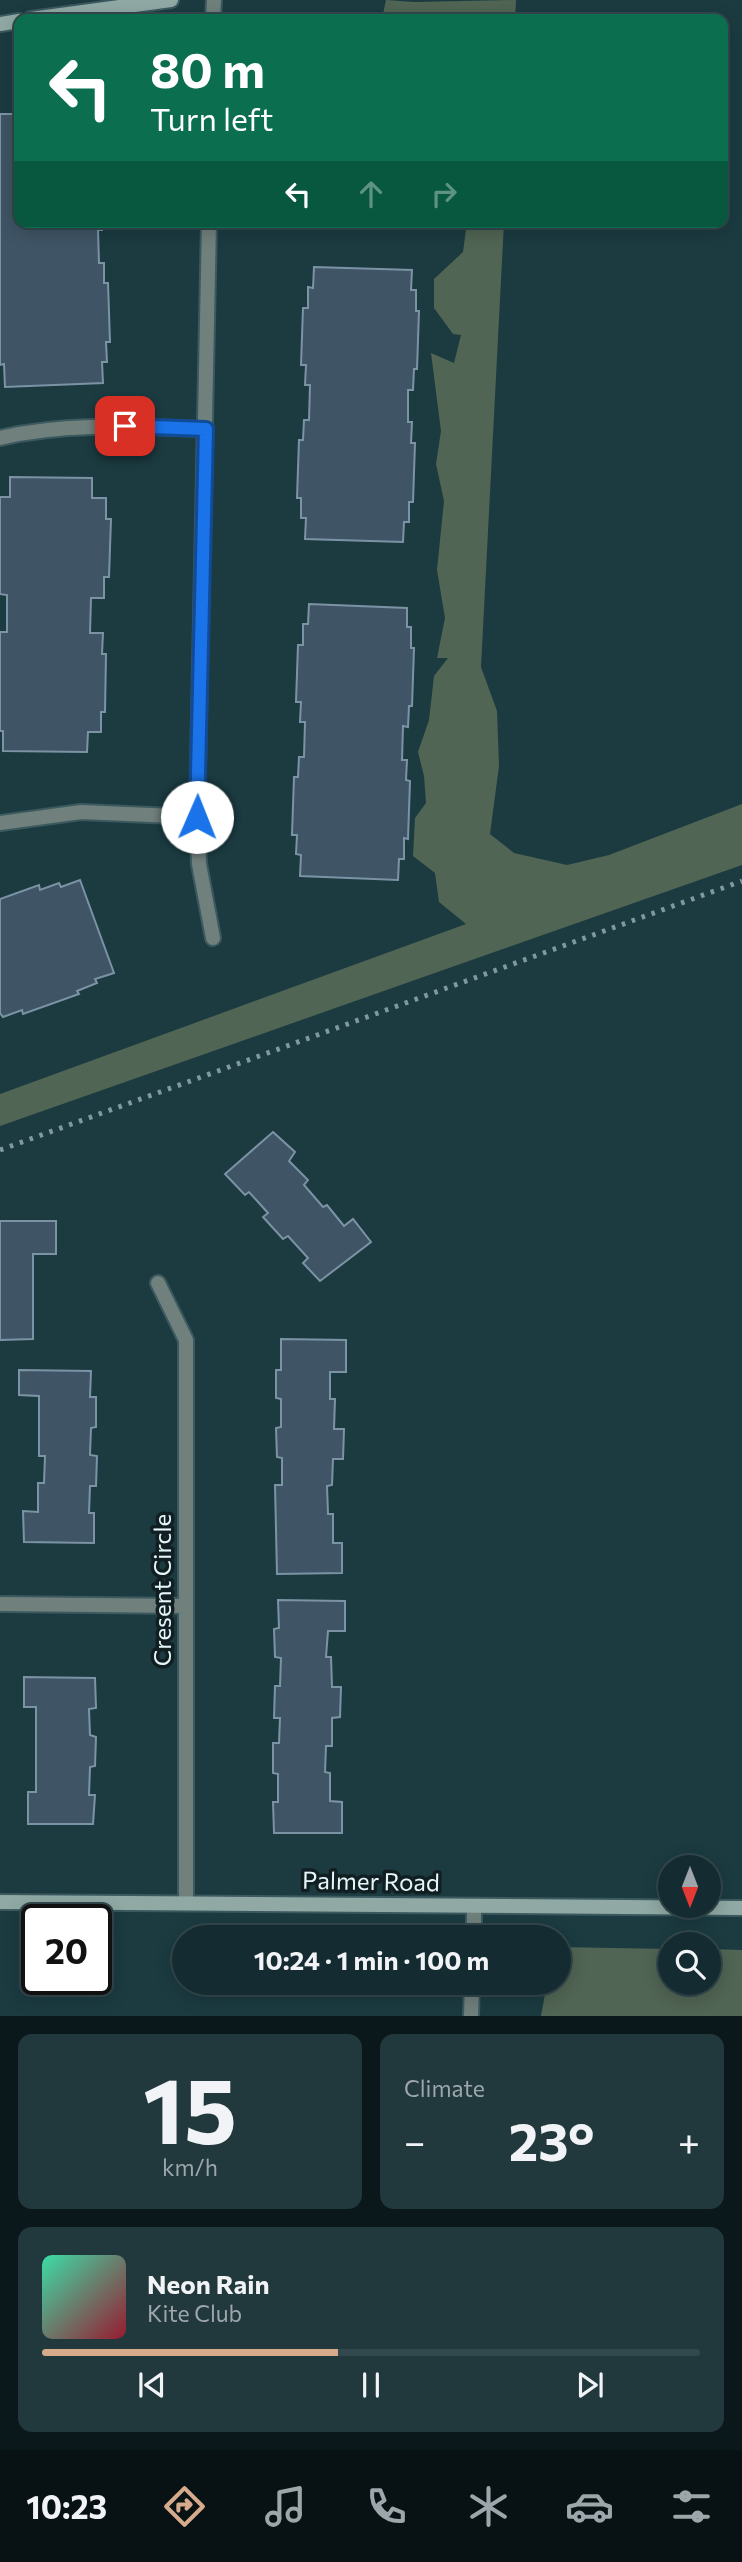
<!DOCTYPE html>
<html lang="en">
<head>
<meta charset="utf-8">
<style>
  body { margin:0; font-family:Commissioner,sans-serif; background:#21383d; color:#f1f3f6; height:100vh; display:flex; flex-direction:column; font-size:26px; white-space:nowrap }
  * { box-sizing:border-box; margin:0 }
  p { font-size:23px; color:#9da7ab }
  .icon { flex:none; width:38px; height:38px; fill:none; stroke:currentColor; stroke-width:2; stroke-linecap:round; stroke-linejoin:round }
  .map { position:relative; height:2016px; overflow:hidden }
  .sheet { display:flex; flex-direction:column; gap:18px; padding:18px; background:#0b181b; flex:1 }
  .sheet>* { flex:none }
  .guide { position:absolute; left:14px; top:14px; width:714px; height:214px; border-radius:14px; box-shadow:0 4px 18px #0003,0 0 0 2px #33484d; background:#0b6e4f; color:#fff; overflow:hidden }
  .needle { width:46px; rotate:180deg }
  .controls { position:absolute; left:658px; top:1855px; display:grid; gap:14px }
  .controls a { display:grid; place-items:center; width:63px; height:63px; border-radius:50%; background:#142c31; box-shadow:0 4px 18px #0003,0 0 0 2px #33484d; font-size:35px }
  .speed { position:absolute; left:21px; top:1904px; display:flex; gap:14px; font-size:35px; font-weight:700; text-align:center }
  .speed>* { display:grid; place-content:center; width:91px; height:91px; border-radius:50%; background:#142c31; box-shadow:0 4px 18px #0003,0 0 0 2px #33484d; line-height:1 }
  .speed .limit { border:4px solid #111; border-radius:10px; background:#fff; color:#111 }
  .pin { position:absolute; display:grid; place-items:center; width:60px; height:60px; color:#fff; margin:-30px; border-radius:14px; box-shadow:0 4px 10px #0006 }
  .me { position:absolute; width:77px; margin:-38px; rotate:1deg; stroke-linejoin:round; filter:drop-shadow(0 0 5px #0008) }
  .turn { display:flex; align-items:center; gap:24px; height:147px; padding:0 21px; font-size:32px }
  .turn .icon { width:91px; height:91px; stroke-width:2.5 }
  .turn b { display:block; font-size:49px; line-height:60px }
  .lanes { display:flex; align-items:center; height:66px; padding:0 21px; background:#0003; justify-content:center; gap:35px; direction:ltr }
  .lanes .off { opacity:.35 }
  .big { font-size:52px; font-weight:700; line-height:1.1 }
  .sheet .card { flex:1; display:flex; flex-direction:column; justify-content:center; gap:10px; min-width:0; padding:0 24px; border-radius:14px; background:#21383d }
  .sheet .dial { align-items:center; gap:0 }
  .dial b { font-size:91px; line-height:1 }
  .song { display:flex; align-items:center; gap:21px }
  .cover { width:84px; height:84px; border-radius:10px; background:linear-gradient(135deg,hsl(160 70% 55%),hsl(350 70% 35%)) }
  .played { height:7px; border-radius:4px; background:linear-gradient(90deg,#d6ab8b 45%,#33484d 45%) }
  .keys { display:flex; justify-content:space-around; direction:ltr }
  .heat { display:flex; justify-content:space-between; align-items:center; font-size:38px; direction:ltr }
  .sheet .tiles { flex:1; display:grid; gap:18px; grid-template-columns:1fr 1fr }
  .card:last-child { grid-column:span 2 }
  .trip { position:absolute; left:172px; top:1925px; width:399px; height:70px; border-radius:35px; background:#142c31; box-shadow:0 4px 18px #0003,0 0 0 2px #33484d; font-weight:700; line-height:70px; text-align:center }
  .tab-bar { display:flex; height:112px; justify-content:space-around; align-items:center; background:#081214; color:#9da7ab }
  .tab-bar .icon { width:49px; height:49px }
  .tab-bar .current { color:#d6ab8b }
  .tab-bar b { font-size:32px; color:#f1f3f6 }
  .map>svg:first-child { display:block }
  .green { fill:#516554 }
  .building { fill:#3f5465; stroke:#7c93a6; stroke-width:2 }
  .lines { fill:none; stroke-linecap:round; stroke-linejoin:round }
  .lane-casing { stroke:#3b595f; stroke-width:18 }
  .street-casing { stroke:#3b595f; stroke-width:18 }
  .secondary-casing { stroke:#3b595f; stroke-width:18 }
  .lane { stroke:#70807c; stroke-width:14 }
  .street { stroke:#70807c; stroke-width:14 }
  .secondary { stroke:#90a9a4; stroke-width:14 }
  .rail { stroke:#80999e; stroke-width:5; stroke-dasharray:3.5 7; stroke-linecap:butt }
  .route-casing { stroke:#114b97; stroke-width:18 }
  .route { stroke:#1a73e8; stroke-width:12 }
  .labels { text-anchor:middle; stroke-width:7; stroke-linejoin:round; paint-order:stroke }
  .street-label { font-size:24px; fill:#e5f7fb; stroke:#121f22 }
</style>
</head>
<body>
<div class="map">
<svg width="742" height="2016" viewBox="0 0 742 2016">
  <rect width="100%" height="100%" fill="#1b3b41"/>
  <g class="green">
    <path d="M 386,0 L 414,2 L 516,0 L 515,19 L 382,19 Z"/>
    <path d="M 467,222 L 504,222 L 481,667 L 497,711 L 499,766 L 490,834 L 514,853 L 567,865 L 609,855 L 742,804 L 742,865 L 0,1126 L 0,1094 L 466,924 L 439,902 L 435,873 L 413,856 L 415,818 L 426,803 L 424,776 L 418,752 L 429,720 L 434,676 L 448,658 L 437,658 L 445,618 L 437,570 L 444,501 L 436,464 L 441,431 L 431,353 L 454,363 L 461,335 L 453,334 L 434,308 L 434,279 L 463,252 Z"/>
    <path d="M 558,1947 L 670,1949 L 670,1983 L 709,1983 L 709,1949 L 742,1950 L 742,2016 L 541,2016 L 547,1983 L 558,1983 Z"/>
  </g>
  <g class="building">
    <path d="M 0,114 L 19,114 L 19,222 L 102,222 L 102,230 L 98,230 L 99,263 L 104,263 L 104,283 L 108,283 L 110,342 L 106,342 L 107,362 L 102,362 L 103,383 L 5,387 L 4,364 L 0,365 Z"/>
    <path d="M 314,267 L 412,270 L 411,290 L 416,290 L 416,311 L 419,311 L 417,369 L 414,369 L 413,390 L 408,390 L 408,422 L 412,422 L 411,443 L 415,443 L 413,502 L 409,502 L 409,522 L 404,522 L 403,542 L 305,539 L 306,518 L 301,518 L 301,498 L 297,498 L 299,440 L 303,440 L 304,420 L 309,420 L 310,385 L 305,385 L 306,365 L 301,365 L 303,308 L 308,308 L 308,287 L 313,288 Z"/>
    <path d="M 10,477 L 92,478 L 92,498 L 106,498 L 106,519 L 111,519 L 109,577 L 104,577 L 104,598 L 91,598 L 90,633 L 103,633 L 102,654 L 106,654 L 105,712 L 101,712 L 101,732 L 88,732 L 87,752 L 3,751 L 3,731 L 0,731 L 0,632 L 7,632 L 7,595 L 0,594 L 0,497 L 10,497 Z"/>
    <path d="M 309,604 L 407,608 L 407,627 L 411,627 L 411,648 L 414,648 L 412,706 L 409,706 L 408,727 L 403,726 L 402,760 L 407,760 L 406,780 L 410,781 L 408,839 L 404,838 L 404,859 L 399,859 L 398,880 L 300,876 L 301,855 L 296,854 L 297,835 L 292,835 L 294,777 L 298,777 L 299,757 L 304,757 L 305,722 L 300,722 L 301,702 L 296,702 L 298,645 L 303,645 L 303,624 L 308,624 Z"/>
    <path d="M 80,880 L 114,973 L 95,979 L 97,983 L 77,991 L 79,994 L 23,1014 L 22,1010 L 3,1017 L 0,1013 L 0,899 L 39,885 L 40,890 L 59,883 L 61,887 Z"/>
    <path d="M 273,1132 L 295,1152 L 289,1161 L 308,1180 L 304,1185 L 323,1207 L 327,1205 L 344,1226 L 353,1219 L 371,1242 L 320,1281 L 303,1263 L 308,1258 L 288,1236 L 283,1239 L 263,1217 L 268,1213 L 249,1192 L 245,1195 L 225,1174 Z"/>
    <path d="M 0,1221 L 56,1221 L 56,1254 L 33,1254 L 33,1339 L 0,1340 Z"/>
    <path d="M 281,1339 L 346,1340 L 346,1372 L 330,1372 L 330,1399 L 335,1399 L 334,1429 L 344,1429 L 343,1459 L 333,1459 L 332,1485 L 327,1486 L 328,1514 L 333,1514 L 333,1543 L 342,1543 L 342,1573 L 277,1574 L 275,1485 L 282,1485 L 282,1458 L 277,1457 L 276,1428 L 281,1427 L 281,1399 L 276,1398 L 276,1370 L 281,1370 Z"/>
    <path d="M 19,1370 L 91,1371 L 90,1397 L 96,1397 L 96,1427 L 91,1428 L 90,1455 L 97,1456 L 96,1486 L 90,1486 L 89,1513 L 94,1513 L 94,1543 L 24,1542 L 23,1511 L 38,1512 L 38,1483 L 44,1483 L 45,1456 L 39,1456 L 39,1396 L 19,1395 Z"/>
    <path d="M 278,1600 L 345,1601 L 345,1631 L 328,1631 L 326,1657 L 331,1657 L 332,1687 L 341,1687 L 340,1717 L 332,1718 L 332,1746 L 326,1746 L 325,1772 L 330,1773 L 330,1801 L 342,1802 L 342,1833 L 274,1833 L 273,1802 L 278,1802 L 278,1774 L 273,1773 L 273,1743 L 279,1743 L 280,1718 L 274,1718 L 275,1686 L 280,1686 L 281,1658 L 275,1657 L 274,1629 L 279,1628 Z"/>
    <path d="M 24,1677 L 95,1678 L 96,1708 L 89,1709 L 90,1735 L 96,1737 L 95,1766 L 90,1767 L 89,1795 L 95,1795 L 93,1824 L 28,1824 L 28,1792 L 36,1792 L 36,1707 L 24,1707 Z"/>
  </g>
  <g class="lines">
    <g class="lane-casing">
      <g id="lane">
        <path d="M 213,19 L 214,0"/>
        <path d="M 209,222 L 197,817 L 199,864 L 213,938"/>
        <path d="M 0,438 C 67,422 138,427 206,429"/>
        <path d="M 0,823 L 81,812 L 197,817"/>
        <path d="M 474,1937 L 474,1906"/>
        <path d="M 471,2016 L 472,1983"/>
      </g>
    </g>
    <g class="street-casing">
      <g id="street">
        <path d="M 158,1283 L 186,1340 L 186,1903"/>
        <path d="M 0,1604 L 185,1606"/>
      </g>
    </g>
    <g class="secondary-casing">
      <g id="secondary">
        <path d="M 31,19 L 171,0"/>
        <path d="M 0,24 L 19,21"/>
        <path d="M 0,1902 L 742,1908"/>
      </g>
    </g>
    <use href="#lane" class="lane"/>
    <use href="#street" class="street"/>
    <use href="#secondary" class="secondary"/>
    <path class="rail" d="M 0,1150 L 742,881"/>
  </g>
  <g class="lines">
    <g class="route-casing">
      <path id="route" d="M 125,426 L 206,429 L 197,817"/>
    </g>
    <use href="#route" class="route"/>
  </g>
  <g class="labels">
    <g class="street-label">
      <text transform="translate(163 1590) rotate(-90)" y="8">Cresent Circle</text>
      <text transform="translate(371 1882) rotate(1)" y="8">Palmer Road</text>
    </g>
  </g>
</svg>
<div class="controls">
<a><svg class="needle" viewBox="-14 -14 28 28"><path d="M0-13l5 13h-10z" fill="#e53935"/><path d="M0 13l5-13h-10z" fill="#9da7ab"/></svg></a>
<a><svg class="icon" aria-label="search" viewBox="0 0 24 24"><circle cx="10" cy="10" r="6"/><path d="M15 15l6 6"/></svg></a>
</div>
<div class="speed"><div class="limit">20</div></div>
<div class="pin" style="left:125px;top:426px;background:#d93025"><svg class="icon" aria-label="arrive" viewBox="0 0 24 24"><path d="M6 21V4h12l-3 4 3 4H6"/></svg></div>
<svg class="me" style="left:197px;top:817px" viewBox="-20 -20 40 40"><circle r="19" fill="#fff"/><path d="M0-13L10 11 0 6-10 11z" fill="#1a73e8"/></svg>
<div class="trip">10:24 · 1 min · 100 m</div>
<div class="guide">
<div class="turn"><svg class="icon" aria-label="left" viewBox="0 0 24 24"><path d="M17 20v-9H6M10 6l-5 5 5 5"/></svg><div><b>80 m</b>Turn left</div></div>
<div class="lanes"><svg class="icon" aria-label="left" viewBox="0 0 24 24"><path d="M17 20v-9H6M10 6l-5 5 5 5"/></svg><svg class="icon off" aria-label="ahead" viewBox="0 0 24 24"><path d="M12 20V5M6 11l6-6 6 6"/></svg><svg class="icon off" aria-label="right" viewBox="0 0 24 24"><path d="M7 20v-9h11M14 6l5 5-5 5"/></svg></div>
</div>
</div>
<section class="sheet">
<div class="tiles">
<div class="card dial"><b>15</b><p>km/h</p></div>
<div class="card"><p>Climate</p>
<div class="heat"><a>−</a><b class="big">23°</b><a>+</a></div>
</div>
<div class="card">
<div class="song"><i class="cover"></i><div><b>Neon Rain</b><p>Kite Club</p></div></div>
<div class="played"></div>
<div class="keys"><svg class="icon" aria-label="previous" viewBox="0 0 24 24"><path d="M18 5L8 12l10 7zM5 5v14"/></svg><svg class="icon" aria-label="pause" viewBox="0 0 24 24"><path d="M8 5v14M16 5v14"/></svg><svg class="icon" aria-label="next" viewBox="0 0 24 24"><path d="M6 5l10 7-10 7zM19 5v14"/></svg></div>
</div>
</div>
</section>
<nav class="tab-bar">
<b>10:23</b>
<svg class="icon current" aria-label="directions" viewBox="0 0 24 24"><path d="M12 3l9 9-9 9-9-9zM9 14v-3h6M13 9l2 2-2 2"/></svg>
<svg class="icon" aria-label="music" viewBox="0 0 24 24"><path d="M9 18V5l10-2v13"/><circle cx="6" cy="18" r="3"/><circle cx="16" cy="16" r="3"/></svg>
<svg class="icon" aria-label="phone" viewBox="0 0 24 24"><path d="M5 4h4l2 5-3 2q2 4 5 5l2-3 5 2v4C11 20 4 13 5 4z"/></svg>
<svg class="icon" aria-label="climate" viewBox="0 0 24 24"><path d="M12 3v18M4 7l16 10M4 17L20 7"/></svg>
<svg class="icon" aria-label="car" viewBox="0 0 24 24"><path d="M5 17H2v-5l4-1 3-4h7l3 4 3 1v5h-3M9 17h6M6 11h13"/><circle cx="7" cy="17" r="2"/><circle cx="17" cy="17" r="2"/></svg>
<svg class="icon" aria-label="filters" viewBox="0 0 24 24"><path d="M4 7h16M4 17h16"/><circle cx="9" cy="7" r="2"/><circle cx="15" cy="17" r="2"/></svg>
</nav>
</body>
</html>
